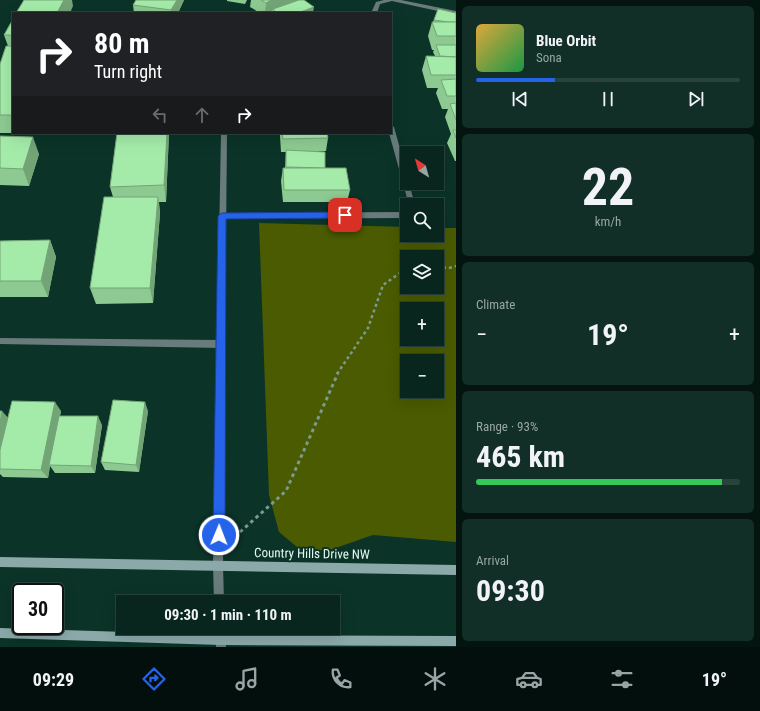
<!DOCTYPE html>
<html lang="en">
<head>
<meta charset="utf-8">
<style>
  body { margin:0; font-family:"Roboto Condensed",sans-serif; background:#112e27; color:#f1f3f6; height:100vh; display:flex; flex-direction:column; font-size:15px; white-space:nowrap }
  * { box-sizing:border-box; margin:0 }
  p { font-size:13px; color:#98a5a4 }
  .icon { flex:none; width:22px; height:22px; fill:none; stroke:currentColor; stroke-width:2; stroke-linecap:round; stroke-linejoin:round }
  .map { position:relative; flex:1; overflow:hidden }
  .sheet { display:flex; flex-direction:column; gap:6px; padding:6px; background:#041510; width:304px }
  .sheet>* { flex:none }
  .banner { position:absolute; left:12px; top:12px; width:380px; height:122px; border-radius:0px; box-shadow:0 4px 16px #0002,0 0 0 1px #29433c; background:#202124; color:#fff; overflow:hidden }
  .needle { width:26px; rotate:323deg }
  .tools { position:absolute; left:400px; top:146px; display:grid; gap:8px }
  .tools a { display:grid; place-items:center; width:44px; height:44px; border-radius:0px; background:#08261e; box-shadow:0 4px 16px #0002,0 0 0 1px #29433c; font-size:20px }
  .speed { position:absolute; left:12px; top:583px; display:flex; gap:8px; font-size:20px; font-weight:700; text-align:center }
  .speed>* { display:grid; place-content:center; width:52px; height:52px; border-radius:50%; background:#08261e; box-shadow:0 4px 16px #0002,0 0 0 1px #29433c; line-height:1 }
  .speed .limit { border:2px solid #111; border-radius:6px; background:#fff; color:#111 }
  .pin { position:absolute; display:grid; place-items:center; width:34px; height:34px; color:#fff; margin:-17px; border-radius:8px; box-shadow:0 2px 6px #0006 }
  .me { position:absolute; width:44px; margin:-22px; rotate:1deg; stroke-linejoin:round; filter:drop-shadow(0 0 3px #0008) }
  .turn { display:flex; align-items:center; gap:14px; height:84px; padding:0 16px; font-size:18px }
  .turn .icon { width:52px; height:52px; stroke-width:2.5 }
  .turn b { display:block; font-size:28px; line-height:34px }
  .lanes { display:flex; align-items:center; height:38px; padding:0 16px; background:#0003; justify-content:center; gap:20px; direction:ltr }
  .lanes .off { opacity:.35 }
  .big { font-size:30px; font-weight:700; line-height:1.1 }
  .sheet .card { flex:1; display:flex; flex-direction:column; justify-content:center; gap:6px; min-width:0; padding:0 14px; border-radius:6px; background:#112e27 }
  .sheet .dial { align-items:center; gap:0 }
  .dial b { font-size:52px; line-height:1 }
  .song { display:flex; align-items:center; gap:12px }
  .cover { width:48px; height:48px; border-radius:6px; background:linear-gradient(135deg,hsl(40 70% 55%),hsl(140 70% 35%)) }
  .played { height:4px; border-radius:2px; background:linear-gradient(90deg,#2563eb 30%,#29433c 30%) }
  .keys { display:flex; justify-content:space-around; direction:ltr }
  .heat { display:flex; justify-content:space-between; align-items:center; font-size:22px; direction:ltr }
  .charge { height:6px; border-radius:3px; background:linear-gradient(90deg,#34c759 93%,#29433c 0) }
  .trip { position:absolute; left:116px; top:595px; width:224px; height:40px; border-radius:0px; background:#08261e; box-shadow:0 4px 16px #0002,0 0 0 1px #29433c; font-weight:700; line-height:40px; text-align:center }
  .tab-bar { display:flex; height:64px; justify-content:space-around; align-items:center; background:#030f0c; color:#98a5a4 }
  .tab-bar .icon { width:28px; height:28px }
  .tab-bar .on { color:#2563eb }
  .tab-bar b { font-size:18px; color:#f1f3f6 }
  main { display:flex; flex:1; min-height:0 }
  .map>svg:first-child { display:block }
  .green { fill:#4a5b01; fill-rule:evenodd }
  .lines { fill:none; stroke-linecap:round; stroke-linejoin:round }
  .path-far1 { stroke:#7c9a90; stroke-width:2.5; stroke-dasharray:3 3; stroke-linecap:butt }
  .path { stroke:#7c9a90; stroke-width:3; stroke-dasharray:3.5 3.5; stroke-linecap:butt }
  .lane { fill:#697b7b; fill-rule:evenodd }
  .street { fill:#697b7b; fill-rule:evenodd }
  .secondary { fill:#8ba9a9; fill-rule:evenodd }
  .wall { fill:#8dca91 }
  .shaded-wall { fill:#73a476 }
  .building { fill:#a4eba9; stroke:#73a476 }
  .route { fill:#2563eb; stroke:#184099 }
  .labels { text-anchor:middle; stroke-width:4; stroke-linejoin:round; paint-order:stroke }
  .near-street-label { font-size:13px; fill:#e3f8f0; stroke:#0b3328 }
</style>
</head>
<body>
<main>
<div class="map">
<svg width="456" height="647" viewBox="0 0 456 647">
  <rect width="100%" height="100%" fill="#0b3328"/>
  <path class="green" d="M 259,223 L 407,227 L 407,235 L 437,235 L 437,228 L 456,228 L 456,542 L 373,535 L 327,551 L 297,547 L 279,532 L 269,495 ZM 407,257 L 437,257 L 437,287 L 407,287 ZM 407,309 L 437,309 L 437,339 L 407,339 ZM 407,361 L 437,361 L 437,391 L 407,391 Z"/>
  <g class="lines">
    <g class="path-far1">
      <path d="M 437,267 L 449,268 L 456,266"/>
      <path d="M 337,374 L 368,328 L 383,285 L 407,268"/>
    </g>
    <path class="path" d="M 240,532 L 286,491 L 338,373"/>
    <g class="lane">
      <path d="M 384,0 L 401,0 L 456,11 L 456,15 L 392,1 L 380,4 L 377,13 L 371,13 L 376,2 Z"/>
      <path d="M 391,125 L 394,127 L 407,174 L 407,183 L 409,183 L 415,205 L 409,205 L 389,133 L 391,133 Z"/>
      <path d="M 407,212 L 407,218 L 222,219 L 218,216 L 222,213 Z"/>
      <path d="M 0,338 L 221,340 L 224,342 L 225,344 L 224,346 L 221,348 L 0,344 Z"/>
    </g>
    <g class="street">
      <path d="M 221,133 L 227,133 L 223,565 L 224,602 L 214,602 L 213,565 Z"/>
      <path d="M 215,628 L 225,628 L 226,647 L 216,647 Z"/>
    </g>
    <g class="secondary">
      <path d="M 0,557 L 456,565 L 456,575 L 0,567 Z"/>
      <path d="M 0,628 L 221,635 L 456,636 L 456,646 L 221,645 L 0,638 Z"/>
    </g>
  </g>
  <g class="wall">
    <path d="M 184,0 L 178,13 L 134,13 L 133,5 Z"/>
    <path d="M 227,0 L 247,0 L 245,4 L 227,1 Z"/>
    <path d="M 251,0 L 304,0 L 313,13 L 272,13 L 272,12 L 271,13 L 260,13 L 250,7 Z"/>
    <path d="M 438,9 L 456,13 L 456,161 L 455,161 L 447,143 L 451,134 L 445,117 L 448,109 L 442,109 L 436,93 L 438,88 L 427,88 L 422,70 L 426,56 L 435,56 L 433,52 L 434,50 L 432,50 L 428,36 L 432,22 L 433,22 Z"/>
    <path d="M 13,19 L 13,133 L 0,133 L 0,64 L 8,46 L 4,35 Z"/>
    <path d="M 117,133 L 169,133 L 166,202 L 159,202 L 160,213 L 153,303 L 96,304 L 90,288 L 113,197 L 110,187 Z"/>
    <path d="M 280,133 L 327,133 L 328,138 L 326,151 L 318,151 L 325,168 L 350,190 L 347,202 L 283,202 L 281,181 L 283,168 L 285,168 L 286,152 L 281,152 L 280,136 Z"/>
    <path d="M 0,136 L 39,154 L 29,186 L 0,185 Z"/>
    <path d="M 50,240 L 56,257 L 48,297 L 0,297 L 0,241 Z"/>
    <path d="M 0,411 L 8,418 L 61,411 L 60,416 L 102,425 L 95,473 L 55,473 L 50,466 L 48,478 L 3,477 L 0,474 L 0,476 Z"/>
    <path d="M 148,411 L 139,472 L 105,470 L 101,462 Z"/>
  </g>
  <g class="shaded-wall">
    <path d="M 64,0 L 72,0 L 73,6 L 70,13 L 57,13 Z"/>
    <path d="M 177,0 L 184,0 L 178,13 L 171,13 L 171,10 Z"/>
    <path d="M 271,0 L 299,0 L 273,9 L 272,12 L 271,13 L 265,13 L 266,3 Z"/>
    <path d="M 314,7 L 313,13 L 298,13 Z"/>
    <path d="M 167,133 L 169,133 L 166,202 L 164,185 Z"/>
    <path d="M 33,137 L 39,154 L 29,186 L 23,169 Z"/>
    <path d="M 158,197 L 160,213 L 153,303 L 150,288 Z"/>
    <path d="M 50,240 L 56,257 L 48,297 L 41,281 Z"/>
    <path d="M 55,402 L 61,411 L 50,465 L 49,465 L 50,466 L 48,478 L 41,470 Z"/>
    <path d="M 145,402 L 148,411 L 139,472 L 136,465 Z"/>
    <path d="M 2,411 L 10,420 L 0,469 L 0,423 Z"/>
    <path d="M 98,416 L 102,425 L 95,473 L 91,466 Z"/>
  </g>
  <g class="building">
    <path d="M 24,0 L 64,0 L 57,13 L 16,13 Z"/>
    <path d="M 136,0 L 177,0 L 171,10 L 133,5 Z"/>
    <path d="M 261,0 L 271,0 L 266,3 Z"/>
    <path d="M 299,0 L 304,0 L 314,7 L 298,13 L 277,13 L 273,9 Z"/>
    <path d="M 438,9 L 456,13 L 456,22 L 448,22 L 434,20 Z"/>
    <path d="M 13,19 L 13,35 L 4,35 Z"/>
    <path d="M 432,22 L 456,22 L 456,36 L 437,36 Z"/>
    <path d="M 436,45 L 456,45 L 456,57 L 440,56 Z"/>
    <path d="M 6,46 L 13,46 L 13,115 L 0,115 L 0,64 Z"/>
    <path d="M 426,56 L 456,57 L 456,75 L 431,75 Z"/>
    <path d="M 456,79 L 456,96 L 447,96 L 441,80 Z"/>
    <path d="M 456,103 L 456,120 L 450,104 Z"/>
    <path d="M 453,130 L 456,130 L 456,138 Z"/>
    <path d="M 117,133 L 167,133 L 164,185 L 110,187 Z"/>
    <path d="M 282,133 L 327,133 L 328,138 L 283,139 Z"/>
    <path d="M 0,136 L 33,137 L 23,169 L 0,168 Z"/>
    <path d="M 286,150 L 325,152 L 325,168 L 286,167 Z"/>
    <path d="M 283,168 L 346,168 L 350,190 L 284,190 Z"/>
    <path d="M 104,197 L 158,197 L 150,288 L 90,288 Z"/>
    <path d="M 50,240 L 41,281 L 0,281 L 0,241 Z"/>
    <path d="M 113,400 L 145,402 L 136,465 L 101,462 Z"/>
    <path d="M 12,401 L 55,402 L 41,470 L 0,469 L 0,450 Z"/>
    <path d="M 0,411 L 2,411 L 0,423 Z"/>
    <path d="M 59,416 L 98,416 L 91,466 L 49,465 Z"/>
  </g>
  <path class="route" d="M 345,212 L 349,215 L 345,218 L 226,219 L 225,535 L 223,539 L 219,540 L 215,539 L 213,535 L 218,216 L 222,213 Z"/>
  <g class="labels">
    <g class="near-street-label">
      <text transform="translate(312 553) rotate(1)" y="5">Country Hills Drive NW</text>
    </g>
  </g>
</svg>
<div class="tools">
<a><svg class="needle" viewBox="-14 -14 28 28"><path d="M0-13l5 13h-10z" fill="#e53935"/><path d="M0 13l5-13h-10z" fill="#98a5a4"/></svg></a>
<a><svg class="icon" aria-label="search" viewBox="0 0 24 24"><circle cx="10" cy="10" r="6"/><path d="M15 15l6 6"/></svg></a>
<a><svg class="icon" aria-label="layers" viewBox="0 0 24 24"><path d="M12 4l9 5-9 5-9-5zM3 14l9 5 9-5"/></svg></a>
<a>+</a>
<a>−</a>
</div>
<div class="speed"><div class="limit">30</div></div>
<div class="pin" style="left:345px;top:215px;background:#d93025"><svg class="icon" aria-label="arrive" viewBox="0 0 24 24"><path d="M6 21V4h12l-3 4 3 4H6"/></svg></div>
<svg class="me" style="left:219px;top:535px" viewBox="-20 -20 40 40"><circle r="17" fill="#2563eb" stroke="#fff" stroke-width="3"/><path d="M0-11L8 9 0 5-8 9z" fill="#fff"/></svg>
<div class="trip">09:30 · 1 min · 110 m</div>
<div class="banner">
<div class="turn"><svg class="icon" aria-label="right" viewBox="0 0 24 24"><path d="M7 20v-9h11M14 6l5 5-5 5"/></svg><div><b>80 m</b>Turn right</div></div>
<div class="lanes"><svg class="icon off" aria-label="left" viewBox="0 0 24 24"><path d="M17 20v-9H6M10 6l-5 5 5 5"/></svg><svg class="icon off" aria-label="ahead" viewBox="0 0 24 24"><path d="M12 20V5M6 11l6-6 6 6"/></svg><svg class="icon" aria-label="right" viewBox="0 0 24 24"><path d="M7 20v-9h11M14 6l5 5-5 5"/></svg></div>
</div>
</div>
<section class="sheet">
<div class="card">
<div class="song"><i class="cover"></i><div><b>Blue Orbit</b><p>Sona</p></div></div>
<div class="played"></div>
<div class="keys"><svg class="icon" aria-label="previous" viewBox="0 0 24 24"><path d="M18 5L8 12l10 7zM5 5v14"/></svg><svg class="icon" aria-label="pause" viewBox="0 0 24 24"><path d="M8 5v14M16 5v14"/></svg><svg class="icon" aria-label="next" viewBox="0 0 24 24"><path d="M6 5l10 7-10 7zM19 5v14"/></svg></div>
</div>
<div class="card dial"><b>22</b><p>km/h</p></div>
<div class="card"><p>Climate</p>
<div class="heat"><a>−</a><b class="big">19°</b><a>+</a></div>
</div>
<div class="card"><p>Range · 93%</p><b class="big">465 km</b><div class="charge"></div></div>
<div class="card"><p>Arrival</p><b class="big">09:30</b></div>
</section>
</main>
<nav class="tab-bar">
<b>09:29</b>
<svg class="icon on" aria-label="directions" viewBox="0 0 24 24"><path d="M12 3l9 9-9 9-9-9zM9 14v-3h6M13 9l2 2-2 2"/></svg>
<svg class="icon" aria-label="music" viewBox="0 0 24 24"><path d="M9 18V5l10-2v13"/><circle cx="6" cy="18" r="3"/><circle cx="16" cy="16" r="3"/></svg>
<svg class="icon" aria-label="phone" viewBox="0 0 24 24"><path d="M5 4h4l2 5-3 2q2 4 5 5l2-3 5 2v4C11 20 4 13 5 4z"/></svg>
<svg class="icon" aria-label="climate" viewBox="0 0 24 24"><path d="M12 3v18M4 7l16 10M4 17L20 7"/></svg>
<svg class="icon" aria-label="car" viewBox="0 0 24 24"><path d="M5 17H2v-5l4-1 3-4h7l3 4 3 1v5h-3M9 17h6M6 11h13"/><circle cx="7" cy="17" r="2"/><circle cx="17" cy="17" r="2"/></svg>
<svg class="icon" aria-label="filters" viewBox="0 0 24 24"><path d="M4 7h16M4 17h16"/><circle cx="9" cy="7" r="2"/><circle cx="15" cy="17" r="2"/></svg>
<b>19°</b>
</nav>
</body>
</html>
